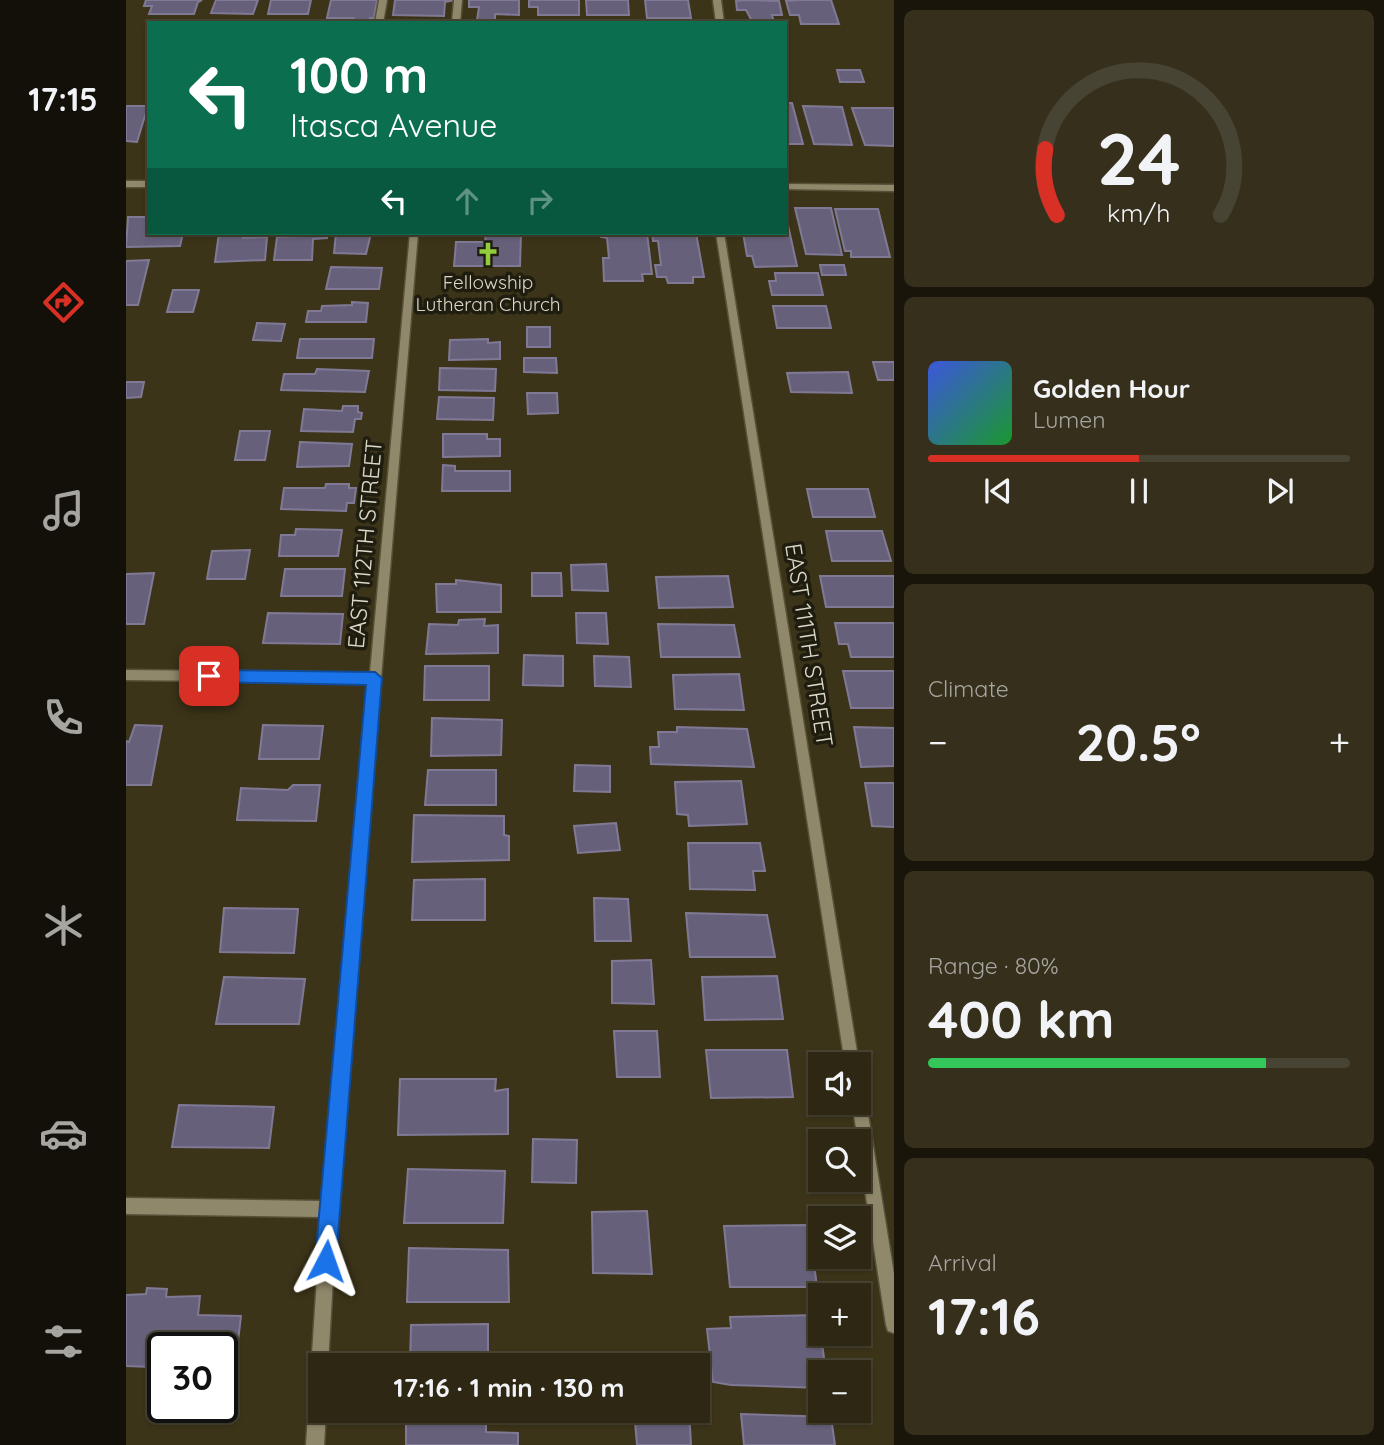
<!DOCTYPE html>
<html lang="en">
<head>
<meta charset="utf-8">
<style>
  body { margin:0; font-family:Quicksand,sans-serif; background:#352f1c; color:#f1f3f6; height:100vh; display:flex; flex-direction:column; font-size:26px; white-space:nowrap }
  * { box-sizing:border-box; margin:0 }
  p { font-size:23px; color:#a7a5a0 }
  .icon { flex:none; width:38px; height:38px; fill:none; stroke:currentColor; stroke-width:2; stroke-linecap:round; stroke-linejoin:round }
  .map { position:relative; flex:1; overflow:hidden }
  .sheet { display:flex; flex-direction:column; gap:10px; padding:10px; background:#19150a; width:490px }
  .sheet>* { flex:none }
  .hud { position:absolute; left:21px; top:21px; width:640px; height:214px; border-radius:0px; box-shadow:0 2px 5px #0004,0 0 0 2px #484433; background:#0b6e4f; color:#fff; overflow:hidden }
  .tools { position:absolute; left:682px; top:1052px; display:grid; gap:14px }
  .tools a { display:grid; place-items:center; width:63px; height:63px; border-radius:0px; background:#2d2713; box-shadow:0 2px 5px #0004,0 0 0 2px #484433; font-size:35px }
  .speed { position:absolute; left:21px; top:1332px; display:flex; gap:14px; font-size:35px; font-weight:700; text-align:center }
  .speed>* { display:grid; place-content:center; width:91px; height:91px; border-radius:50%; background:#2d2713; box-shadow:0 2px 5px #0004,0 0 0 2px #484433; line-height:1 }
  .speed .limit { border:4px solid #111; border-radius:10px; background:#fff; color:#111 }
  .pin { position:absolute; display:grid; place-items:center; width:60px; height:60px; color:#fff; margin:-30px; border-radius:14px; box-shadow:0 4px 10px #0006 }
  .me { position:absolute; width:77px; margin:-38px; rotate:4deg; stroke-linejoin:round; filter:drop-shadow(0 0 5px #0008) }
  .turn { display:flex; align-items:center; gap:24px; height:147px; padding:0 28px; font-size:32px }
  .turn .icon { width:91px; height:91px; stroke-width:2.5 }
  .turn b { display:block; font-size:49px; line-height:60px }
  .lanes { display:flex; align-items:center; height:66px; padding:0 28px; background:#0003; justify-content:center; gap:35px; direction:ltr }
  .lanes .off { opacity:.35 }
  .big { font-size:52px; font-weight:700; line-height:1.1 }
  .sheet .widget { flex:1; display:flex; flex-direction:column; justify-content:center; gap:10px; min-width:0; padding:0 24px; border-radius:10px; background:#352f1c }
  .sheet .dial { align-items:center; gap:0 }
  .dial svg { height:182px; overflow:visible; fill:none; stroke:#484433; stroke-width:7; stroke-linecap:round; text-anchor:middle }
  .dial text { fill:#f1f3f6; stroke:none }
  .song { display:flex; align-items:center; gap:21px }
  .cover { width:84px; height:84px; border-radius:10px; background:linear-gradient(135deg,hsl(230 70% 55%),hsl(130 70% 35%)) }
  .played { height:7px; border-radius:4px; background:linear-gradient(90deg,#d93025 50%,#484433 50%) }
  .keys { display:flex; justify-content:space-around; direction:ltr }
  .heat { display:flex; justify-content:space-between; align-items:center; font-size:38px; direction:ltr }
  .charge { height:10px; border-radius:5px; background:linear-gradient(90deg,#34c759 80%,#484433 0) }
  .trip { position:absolute; left:182px; top:1353px; width:402px; height:70px; border-radius:0px; background:#2d2713; box-shadow:0 2px 5px #0004,0 0 0 2px #484433; font-weight:700; line-height:70px; text-align:center }
  main { display:flex; flex:1; min-height:0 }
  .tabs { display:flex; flex-direction:column; width:126px; justify-content:space-around; align-items:center; background:#121008; color:#a7a5a0 }
  .tabs .icon { width:49px; height:49px }
  .tabs .on { color:#d93025 }
  .tabs b { font-size:32px; color:#f1f3f6 }
  .map>svg:first-child { display:block }
  .building { fill:#67607b; stroke:#807995; stroke-width:2 }
  .lines { fill:none; stroke-linecap:round; stroke-linejoin:round }
  .minor-casing { stroke:#575139; stroke-width:3 }
  .minor { fill:#90886a; fill-rule:evenodd }
  .route { fill:#1a73e8; stroke:#114b97; stroke-width:2 }
  .labels { text-anchor:middle; stroke-width:7; stroke-linejoin:round; paint-order:stroke }
  .far-poi-label { font-size:19px; fill:#dcd8c8; stroke:#1f1c10 }
  .street-label { font-size:23px; fill:#dcd8c8; stroke:#1f1c10 }
</style>
</head>
<body>
<main>
<nav class="tabs">
<b>17:15</b>
<svg class="icon on" aria-label="directions" viewBox="0 0 24 24"><path d="M12 3l9 9-9 9-9-9zM9 14v-3h6M13 9l2 2-2 2"/></svg>
<svg class="icon" aria-label="music" viewBox="0 0 24 24"><path d="M9 18V5l10-2v13"/><circle cx="6" cy="18" r="3"/><circle cx="16" cy="16" r="3"/></svg>
<svg class="icon" aria-label="phone" viewBox="0 0 24 24"><path d="M5 4h4l2 5-3 2q2 4 5 5l2-3 5 2v4C11 20 4 13 5 4z"/></svg>
<svg class="icon" aria-label="climate" viewBox="0 0 24 24"><path d="M12 3v18M4 7l16 10M4 17L20 7"/></svg>
<svg class="icon" aria-label="car" viewBox="0 0 24 24"><path d="M5 17H2v-5l4-1 3-4h7l3 4 3 1v5h-3M9 17h6M6 11h13"/><circle cx="7" cy="17" r="2"/><circle cx="17" cy="17" r="2"/></svg>
<svg class="icon" aria-label="filters" viewBox="0 0 24 24"><path d="M4 7h16M4 17h16"/><circle cx="9" cy="7" r="2"/><circle cx="15" cy="17" r="2"/></svg>
</nav>
<div class="map">
<svg width="768" height="1445" viewBox="0 0 768 1445">
  <rect width="100%" height="100%" fill="#3c3419"/>
  <g class="building">
    <path d="M 20,0 L 76,0 L 72,2 L 68,14 L 23,14 L 26,6 L 18,6 Z"/>
    <path d="M 90,0 L 132,0 L 127,14 L 85,13 Z"/>
    <path d="M 145,0 L 185,0 L 182,14 L 142,14 Z"/>
    <path d="M 205,0 L 251,0 L 248,18 L 244,18 L 244,23 L 227,23 L 228,18 L 201,18 Z"/>
    <path d="M 269,0 L 329,0 L 319,2 L 318,16 L 267,15 Z"/>
    <path d="M 343,0 L 393,0 L 393,15 L 369,14 L 369,21 L 351,20 L 353,7 L 343,7 Z"/>
    <path d="M 403,0 L 453,0 L 453,15 L 412,15 L 412,7 L 403,7 Z"/>
    <path d="M 460,0 L 502,0 L 503,15 L 461,15 Z"/>
    <path d="M 519,0 L 562,0 L 565,18 L 521,18 Z"/>
    <path d="M 618,0 L 653,1 L 656,15 L 646,15 L 648,23 L 627,23 L 620,10 L 611,10 L 610,1 Z"/>
    <path d="M 673,0 L 705,0 L 713,24 L 675,24 L 673,15 L 664,15 L 660,1 Z"/>
    <path d="M 711,70 L 734,70 L 738,82 L 714,82 Z"/>
    <path d="M 660,103 L 666,103 L 677,144 L 660,144 Z"/>
    <path d="M 0,106 L 22,106 L 11,142 L 0,141 Z"/>
    <path d="M 677,106 L 716,107 L 726,145 L 688,144 Z"/>
    <path d="M 726,108 L 768,108 L 768,146 L 739,145 Z"/>
    <path d="M 669,208 L 705,208 L 716,255 L 680,254 Z"/>
    <path d="M 709,209 L 752,209 L 764,257 L 725,257 L 725,251 L 719,251 Z"/>
    <path d="M 660,216 L 671,266 L 629,267 L 626,256 L 621,256 L 617,233 L 660,233 Z"/>
    <path d="M 2,217 L 23,217 L 23,233 L 57,233 L 54,246 L 0,247 Z"/>
    <path d="M 93,233 L 118,233 L 117,238 L 141,237 L 139,260 L 89,262 Z"/>
    <path d="M 176,233 L 201,233 L 201,238 L 187,239 L 186,260 L 148,260 L 151,237 L 176,236 Z"/>
    <path d="M 210,233 L 245,233 L 240,254 L 208,253 Z"/>
    <path d="M 360,233 L 395,233 L 394,266 L 328,266 L 330,242 L 359,242 Z"/>
    <path d="M 475,233 L 521,233 L 526,274 L 516,274 L 517,281 L 478,281 L 477,258 L 483,258 L 481,238 L 475,237 Z"/>
    <path d="M 526,233 L 570,233 L 578,277 L 567,277 L 567,283 L 542,283 L 540,277 L 531,277 L 529,265 L 535,265 L 532,241 L 527,241 Z"/>
    <path d="M 23,260 L 12,305 L 0,305 L 0,261 Z"/>
    <path d="M 694,265 L 718,265 L 720,275 L 696,275 Z"/>
    <path d="M 205,267 L 256,268 L 253,289 L 200,289 Z"/>
    <path d="M 649,273 L 692,273 L 697,295 L 646,295 L 643,281 L 650,281 Z"/>
    <path d="M 47,290 L 73,290 L 67,312 L 41,312 Z"/>
    <path d="M 226,302 L 242,303 L 240,322 L 180,322 L 182,311 L 195,311 L 196,306 L 226,305 Z"/>
    <path d="M 647,306 L 700,306 L 705,328 L 651,328 Z"/>
    <path d="M 131,323 L 159,324 L 155,341 L 127,340 Z"/>
    <rect x="401" y="327" width="23" height="20"/>
    <path d="M 174,339 L 248,339 L 246,358 L 171,358 Z"/>
    <path d="M 362,339 L 362,343 L 374,342 L 374,359 L 323,360 L 324,340 Z"/>
    <path d="M 398,358 L 430,358 L 431,373 L 398,372 Z"/>
    <path d="M 747,362 L 768,362 L 768,380 L 752,380 Z"/>
    <path d="M 314,368 L 370,369 L 369,391 L 313,390 Z"/>
    <path d="M 191,369 L 243,371 L 239,392 L 155,390 L 158,374 L 189,374 Z"/>
    <path d="M 722,372 L 726,393 L 665,392 L 661,373 Z"/>
    <path d="M 0,382 L 18,382 L 15,397 L 0,398 Z"/>
    <path d="M 401,393 L 431,393 L 432,413 L 402,414 Z"/>
    <path d="M 313,397 L 368,398 L 367,420 L 311,419 Z"/>
    <path d="M 217,406 L 232,406 L 232,412 L 236,413 L 235,419 L 229,419 L 227,432 L 175,431 L 178,409 L 216,411 Z"/>
    <path d="M 114,431 L 144,431 L 139,460 L 109,460 Z"/>
    <path d="M 317,434 L 361,434 L 361,439 L 374,439 L 374,456 L 317,457 Z"/>
    <path d="M 174,442 L 226,444 L 223,466 L 171,467 Z"/>
    <path d="M 317,465 L 329,466 L 329,471 L 384,471 L 384,491 L 316,491 Z"/>
    <path d="M 200,484 L 223,484 L 223,488 L 230,488 L 228,503 L 221,503 L 220,511 L 155,509 L 158,488 L 199,488 Z"/>
    <path d="M 681,489 L 742,489 L 749,517 L 687,517 Z"/>
    <path d="M 170,529 L 216,530 L 212,556 L 153,556 L 155,535 L 169,535 Z"/>
    <path d="M 700,531 L 756,531 L 765,561 L 706,561 Z"/>
    <path d="M 124,550 L 119,579 L 81,579 L 86,551 Z"/>
    <path d="M 480,564 L 482,591 L 446,590 L 445,565 Z"/>
    <path d="M 159,569 L 219,569 L 216,596 L 155,596 Z"/>
    <path d="M 28,573 L 18,624 L 0,624 L 0,574 Z"/>
    <path d="M 406,573 L 435,573 L 436,596 L 406,596 Z"/>
    <path d="M 602,576 L 607,607 L 533,608 L 530,577 Z"/>
    <path d="M 694,576 L 768,576 L 768,607 L 700,607 Z"/>
    <path d="M 330,580 L 375,585 L 375,612 L 311,612 L 310,584 L 330,584 Z"/>
    <path d="M 142,613 L 217,614 L 214,644 L 137,643 Z"/>
    <path d="M 450,613 L 480,613 L 482,644 L 451,643 Z"/>
    <path d="M 359,619 L 358,626 L 372,625 L 372,653 L 300,654 L 303,624 L 332,625 L 333,620 Z"/>
    <path d="M 709,623 L 768,623 L 768,657 L 725,657 L 722,644 L 713,644 Z"/>
    <path d="M 532,624 L 608,625 L 614,657 L 535,657 Z"/>
    <path d="M 398,655 L 437,656 L 437,686 L 397,685 Z"/>
    <path d="M 468,656 L 503,657 L 505,687 L 469,686 Z"/>
    <path d="M 299,666 L 363,666 L 363,700 L 298,700 Z"/>
    <path d="M 717,671 L 768,671 L 768,708 L 725,708 Z"/>
    <path d="M 613,674 L 618,710 L 549,709 L 547,675 Z"/>
    <path d="M 306,718 L 376,720 L 375,755 L 305,756 Z"/>
    <path d="M 9,725 L 36,726 L 25,785 L 0,785 L 0,741 L 3,742 Z"/>
    <path d="M 137,725 L 197,726 L 193,759 L 133,759 Z"/>
    <path d="M 551,727 L 621,729 L 628,767 L 525,764 L 524,747 L 533,747 L 532,732 L 551,732 Z"/>
    <path d="M 728,727 L 768,728 L 768,766 L 735,767 Z"/>
    <path d="M 449,765 L 484,766 L 484,792 L 448,791 Z"/>
    <path d="M 302,770 L 370,770 L 370,805 L 299,805 Z"/>
    <path d="M 615,781 L 621,824 L 563,826 L 562,815 L 551,814 L 549,782 Z"/>
    <path d="M 739,783 L 768,783 L 768,827 L 746,826 Z"/>
    <path d="M 167,785 L 194,785 L 190,821 L 111,820 L 115,788 L 162,790 Z"/>
    <path d="M 288,815 L 378,816 L 378,835 L 383,836 L 383,860 L 286,862 Z"/>
    <path d="M 490,823 L 494,850 L 452,853 L 448,826 Z"/>
    <path d="M 562,843 L 634,843 L 639,871 L 627,871 L 629,890 L 564,889 Z"/>
    <path d="M 359,879 L 359,920 L 286,920 L 288,880 Z"/>
    <path d="M 468,898 L 502,899 L 505,941 L 469,941 Z"/>
    <path d="M 98,908 L 172,909 L 168,953 L 94,952 Z"/>
    <path d="M 560,913 L 641,915 L 649,957 L 564,957 Z"/>
    <path d="M 525,960 L 528,1004 L 486,1003 L 486,961 Z"/>
    <path d="M 651,976 L 657,1019 L 579,1020 L 576,977 Z"/>
    <path d="M 98,977 L 179,979 L 173,1024 L 90,1024 Z"/>
    <path d="M 488,1031 L 531,1031 L 534,1077 L 491,1077 Z"/>
    <path d="M 580,1050 L 661,1050 L 667,1097 L 585,1098 Z"/>
    <path d="M 274,1079 L 370,1079 L 369,1091 L 382,1089 L 382,1134 L 272,1135 Z"/>
    <path d="M 53,1105 L 148,1107 L 143,1148 L 46,1147 Z"/>
    <path d="M 407,1139 L 451,1140 L 450,1183 L 406,1182 Z"/>
    <path d="M 282,1169 L 379,1171 L 377,1223 L 278,1223 Z"/>
    <path d="M 521,1211 L 526,1274 L 467,1273 L 466,1212 Z"/>
    <path d="M 683,1225 L 691,1287 L 604,1287 L 598,1226 Z"/>
    <path d="M 283,1248 L 382,1250 L 383,1302 L 281,1302 Z"/>
    <path d="M 21,1288 L 41,1289 L 40,1297 L 74,1296 L 72,1315 L 115,1316 L 108,1375 L 96,1375 L 96,1348 L 37,1348 L 37,1374 L 25,1374 L 26,1367 L 0,1366 L 0,1295 L 20,1294 Z"/>
    <path d="M 692,1315 L 700,1372 L 695,1372 L 695,1388 L 605,1385 L 587,1382 L 581,1329 L 605,1328 L 604,1317 Z"/>
    <path d="M 362,1324 L 362,1365 L 284,1365 L 285,1325 Z"/>
    <path d="M 280,1410 L 360,1410 L 360,1432 L 392,1433 L 392,1445 L 280,1445 Z"/>
    <path d="M 508,1410 L 563,1410 L 565,1445 L 511,1445 Z"/>
    <path d="M 615,1414 L 705,1417 L 709,1445 L 618,1445 Z"/>
  </g>
  <g class="lines">
    <g class="minor-casing">
      <g id="minor">
        <path d="M 253,0 L 261,0 L 257,23 L 249,23 Z"/>
        <path d="M 328,0 L 336,0 L 334,23 L 326,23 Z"/>
        <path d="M 587,0 L 595,0 L 598,23 L 590,23 Z"/>
        <rect x="0" y="181" width="23" height="6"/>
        <path d="M 660,184 L 768,185 L 768,191 L 660,189 Z"/>
        <path d="M 284,233 L 292,233 L 211,1209 L 202,1365 L 194,1365 L 194,1410 L 200,1410 L 198,1445 L 180,1445 L 195,1217 L 0,1214 L 0,1198 L 196,1201 L 243,683 L 0,680 L 0,670 L 244,673 Z"/>
        <path d="M 590,233 L 598,233 L 733,1064 L 719,1064 Z"/>
        <path d="M 733,1095 L 738,1097 L 740,1102 L 768,1274 L 768,1333 L 762,1331 L 760,1325 L 733,1152 L 733,1141 L 732,1141 L 726,1102 L 733,1102 Z"/>
      </g>
    </g>
    <use href="#minor" class="minor"/>
  </g>
  <path class="route" d="M 83,670 L 249,672 L 256,678 L 210,1261 L 207,1268 L 200,1271 L 192,1268 L 189,1261 L 240,685 L 83,682 L 75,676 Z"/>
  <defs>
    <g id="church-bare" transform="scale(1.89)"><path d="M-1.2-6h2.4v3.5h3.3v2.4h-3.3V6h-2.4V-.1h-3.3v-2.4h3.3Z" fill="#93cc3d" stroke="#1f1c10" stroke-width="2.5" paint-order="stroke"/></g>
  </defs>
  <g fill-rule="evenodd">
    <use href="#church-bare" x="362" y="254"/>
  </g>
  <g class="labels">
    <g class="far-poi-label">
      <text x="362" y="289">Fellowship<tspan x="362" dy="22">Lutheran Church</tspan></text>
    </g>
    <g class="street-label">
      <text transform="translate(239 544) rotate(-85)" y="8">EAST 112TH STREET</text>
      <text transform="translate(683 645) rotate(81)" y="8">EAST 111TH STREET</text>
    </g>
  </g>
</svg>
<div class="tools">
<a><svg class="icon" aria-label="sound" viewBox="0 0 24 24"><path d="M4 9h4l5-4v14l-5-4H4zM17 9q2 3 0 6"/></svg></a>
<a><svg class="icon" aria-label="search" viewBox="0 0 24 24"><circle cx="10" cy="10" r="6"/><path d="M15 15l6 6"/></svg></a>
<a><svg class="icon" aria-label="layers" viewBox="0 0 24 24"><path d="M12 4l9 5-9 5-9-5zM3 14l9 5 9-5"/></svg></a>
<a>+</a>
<a>−</a>
</div>
<div class="speed"><div class="limit">30</div></div>
<div class="pin" style="left:83px;top:676px;background:#d93025"><svg class="icon" aria-label="arrive" viewBox="0 0 24 24"><path d="M6 21V4h12l-3 4 3 4H6"/></svg></div>
<svg class="me" style="left:200px;top:1261px" viewBox="-20 -20 40 40"><path d="M0-17L14 15 0 8-14 15z" fill="#1a73e8" stroke="#fff" stroke-width="4"/></svg>
<div class="trip">17:16 · 1 min · 130 m</div>
<div class="hud">
<div class="turn"><svg class="icon" aria-label="left" viewBox="0 0 24 24"><path d="M17 20v-9H6M10 6l-5 5 5 5"/></svg><div><b>100 m</b>Itasca Avenue</div></div>
<div class="lanes"><svg class="icon" aria-label="left" viewBox="0 0 24 24"><path d="M17 20v-9H6M10 6l-5 5 5 5"/></svg><svg class="icon off" aria-label="ahead" viewBox="0 0 24 24"><path d="M12 20V5M6 11l6-6 6 6"/></svg><svg class="icon off" aria-label="right" viewBox="0 0 24 24"><path d="M7 20v-9h11M14 6l5 5-5 5"/></svg></div>
</div>
</div>
<section class="sheet">
<div class="widget dial"><svg viewBox="0 0 100 80">
<path d="M14 69A42 42 0 1 1 86 69"/>
<path d="M14 69A42 42 0 0 1 9 40" stroke="#d93025"/>
<text x="50" y="56" font-size="32" font-weight="700">24</text>
<text x="50" y="72" font-size="11">km/h</text>
</svg></div>
<div class="widget">
<div class="song"><i class="cover"></i><div><b>Golden Hour</b><p>Lumen</p></div></div>
<div class="played"></div>
<div class="keys"><svg class="icon" aria-label="previous" viewBox="0 0 24 24"><path d="M18 5L8 12l10 7zM5 5v14"/></svg><svg class="icon" aria-label="pause" viewBox="0 0 24 24"><path d="M8 5v14M16 5v14"/></svg><svg class="icon" aria-label="next" viewBox="0 0 24 24"><path d="M6 5l10 7-10 7zM19 5v14"/></svg></div>
</div>
<div class="widget"><p>Climate</p>
<div class="heat"><a>−</a><b class="big">20.5°</b><a>+</a></div>
</div>
<div class="widget"><p>Range · 80%</p><b class="big">400 km</b><div class="charge"></div></div>
<div class="widget"><p>Arrival</p><b class="big">17:16</b></div>
</section>
</main>
</body>
</html>
